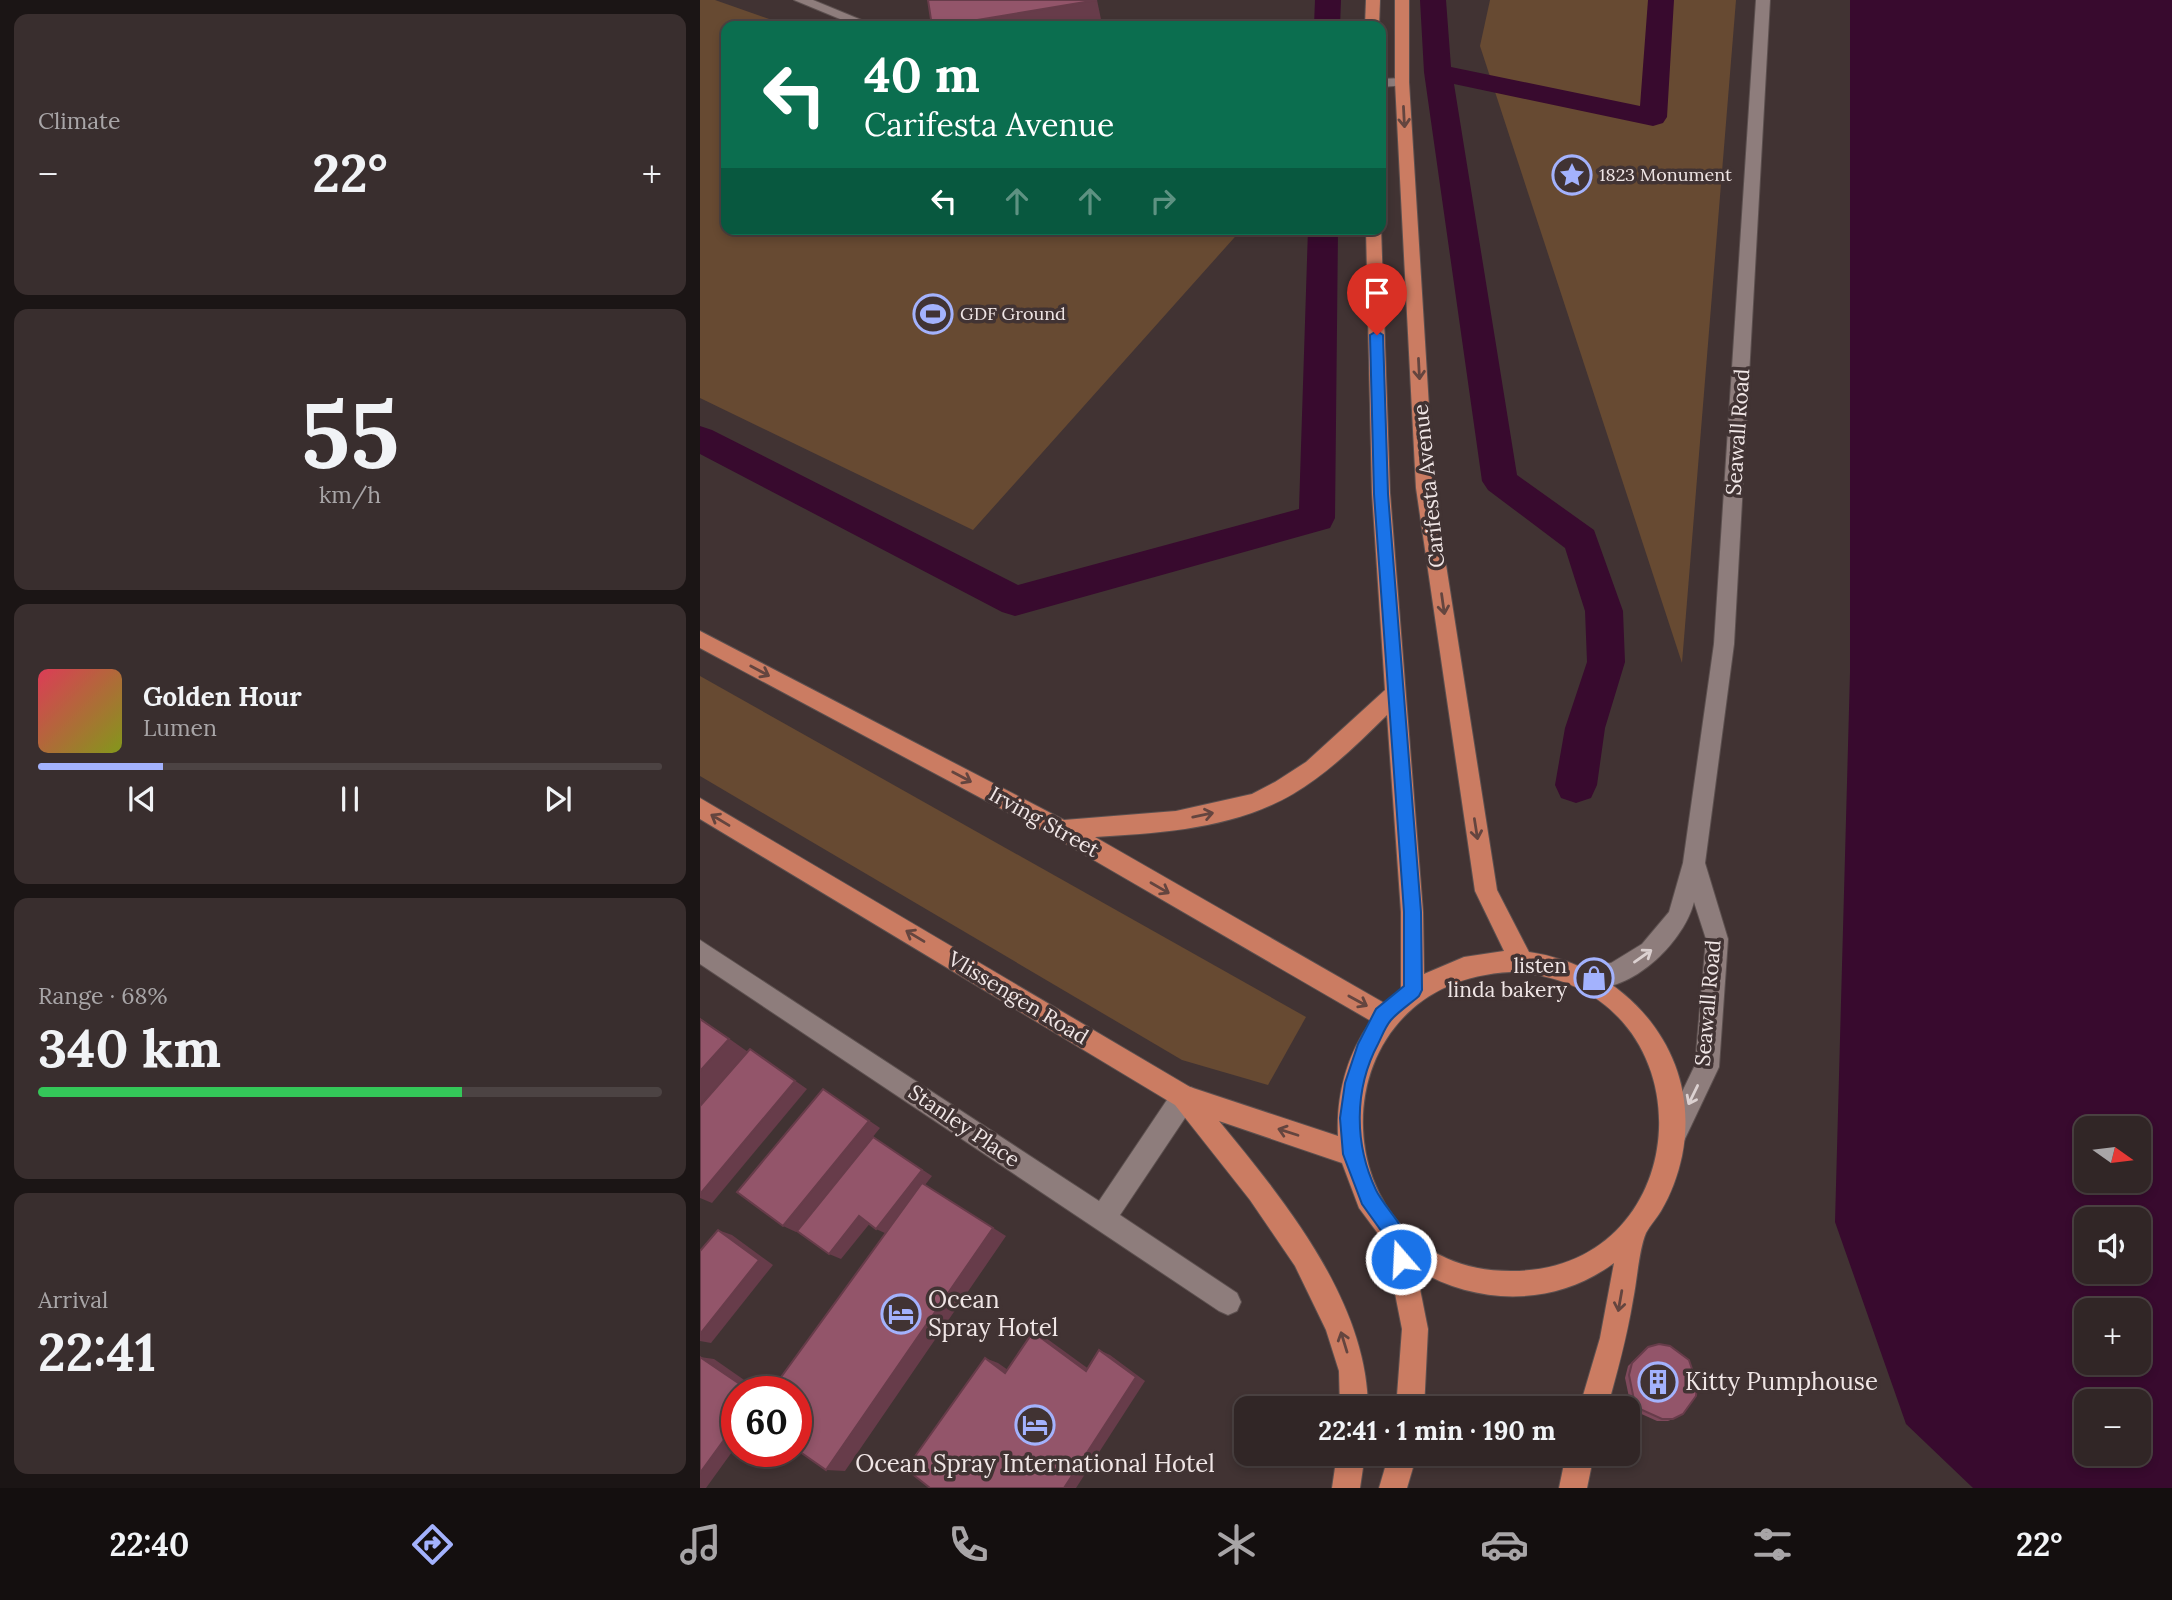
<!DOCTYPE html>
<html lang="en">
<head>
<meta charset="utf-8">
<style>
  body { margin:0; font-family:Lora,serif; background:#392e2e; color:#f1f3f6; height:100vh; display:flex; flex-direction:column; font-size:26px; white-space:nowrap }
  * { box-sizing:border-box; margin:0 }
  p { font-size:23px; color:#a8a5a7 }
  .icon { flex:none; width:38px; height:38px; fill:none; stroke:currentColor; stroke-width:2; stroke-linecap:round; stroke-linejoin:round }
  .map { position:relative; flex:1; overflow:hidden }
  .side { display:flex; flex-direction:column; gap:14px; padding:14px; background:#1b1515; width:700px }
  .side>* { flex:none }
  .guide { position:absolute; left:21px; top:21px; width:665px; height:214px; border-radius:14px; box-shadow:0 4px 10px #0003,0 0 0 2px #4c4343; background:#0b6e4f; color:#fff; overflow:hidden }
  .needle { width:46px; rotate:104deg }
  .buttons { position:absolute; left:1374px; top:1116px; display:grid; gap:14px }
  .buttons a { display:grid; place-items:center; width:77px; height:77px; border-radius:14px; background:#312626; box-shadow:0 4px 10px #0003,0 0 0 2px #4c4343; font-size:35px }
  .speed { position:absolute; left:21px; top:1376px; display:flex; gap:14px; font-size:35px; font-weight:700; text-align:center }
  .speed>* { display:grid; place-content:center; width:91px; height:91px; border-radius:50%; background:#312626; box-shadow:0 4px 10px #0003,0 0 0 2px #4c4343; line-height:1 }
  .speed .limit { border:10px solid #d22; background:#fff; color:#111 }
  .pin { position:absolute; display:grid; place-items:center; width:60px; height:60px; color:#fff; margin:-72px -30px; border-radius:50% 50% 50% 0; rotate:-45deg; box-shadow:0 0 7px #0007 }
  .pin .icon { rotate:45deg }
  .me { position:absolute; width:77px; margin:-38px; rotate:341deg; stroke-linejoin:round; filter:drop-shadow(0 0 5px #0008) }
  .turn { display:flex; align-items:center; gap:24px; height:147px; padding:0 28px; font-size:32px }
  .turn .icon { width:91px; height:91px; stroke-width:2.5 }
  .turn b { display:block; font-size:49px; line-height:60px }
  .lanes { display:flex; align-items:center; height:66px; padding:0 28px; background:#0003; justify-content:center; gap:35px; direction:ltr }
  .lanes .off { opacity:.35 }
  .big { font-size:52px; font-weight:700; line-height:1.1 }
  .side .tile { flex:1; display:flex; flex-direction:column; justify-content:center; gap:10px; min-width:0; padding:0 24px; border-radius:14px; background:#392e2e }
  .side .dial { align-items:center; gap:0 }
  .dial b { font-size:91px; line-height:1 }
  .song { display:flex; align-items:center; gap:21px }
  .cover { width:84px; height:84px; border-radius:10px; background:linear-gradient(135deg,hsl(350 70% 55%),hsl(70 70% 35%)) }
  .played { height:7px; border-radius:4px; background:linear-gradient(90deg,#a3b2fd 20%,#4c4343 20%) }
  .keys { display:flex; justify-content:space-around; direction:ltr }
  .heat { display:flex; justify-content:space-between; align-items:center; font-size:38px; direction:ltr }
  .charge { height:10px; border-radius:5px; background:linear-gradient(90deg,#34c759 68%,#4c4343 0) }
  .trip { position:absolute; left:534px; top:1396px; width:406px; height:70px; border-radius:14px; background:#312626; box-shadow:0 4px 10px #0003,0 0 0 2px #4c4343; font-weight:700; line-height:70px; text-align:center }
  .menu { display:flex; height:112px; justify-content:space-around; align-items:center; background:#140f0f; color:#a8a5a7 }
  .menu .icon { width:49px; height:49px }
  .menu .on { color:#a3b2fd }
  .menu b { font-size:32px; color:#f1f3f6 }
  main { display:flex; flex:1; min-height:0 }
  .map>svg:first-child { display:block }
  .green { fill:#674a32 }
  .water { fill:#380a2e; fill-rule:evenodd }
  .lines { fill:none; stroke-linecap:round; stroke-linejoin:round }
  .canal { fill:#380a2e; fill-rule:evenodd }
  .minor-casing { stroke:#5c504f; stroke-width:2 }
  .major-casing { stroke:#5c504f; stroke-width:2 }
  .minor { fill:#8e7d7c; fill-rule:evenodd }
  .major { fill:#cb7c62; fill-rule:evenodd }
  .wall { fill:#7e495b }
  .shaded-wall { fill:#673c4a }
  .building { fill:#93556a; stroke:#673c4a; stroke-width:2 }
  .oneway { stroke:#64453f }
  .oneway2 { stroke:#dcd1d1 }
  .route { fill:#1a73e8; stroke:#114b97; stroke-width:2 }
  .labels { text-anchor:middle; stroke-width:7; stroke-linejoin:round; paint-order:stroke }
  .far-poi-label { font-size:18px; fill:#f0e6e6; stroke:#413333; text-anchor:start }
  .street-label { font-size:21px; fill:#f0e6e6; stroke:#413333 }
  .poi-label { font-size:21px; fill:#f0e6e6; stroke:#413333; text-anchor:end }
  .near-poi-label { font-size:24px; fill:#f0e6e6; stroke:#413333; text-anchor:start }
</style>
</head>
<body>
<main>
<section class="side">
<div class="tile"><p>Climate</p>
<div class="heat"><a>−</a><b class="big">22°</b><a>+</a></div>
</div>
<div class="tile dial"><b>55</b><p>km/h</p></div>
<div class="tile">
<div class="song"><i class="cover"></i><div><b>Golden Hour</b><p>Lumen</p></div></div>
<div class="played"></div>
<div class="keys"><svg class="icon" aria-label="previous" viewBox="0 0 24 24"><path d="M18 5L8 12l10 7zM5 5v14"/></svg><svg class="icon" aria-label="pause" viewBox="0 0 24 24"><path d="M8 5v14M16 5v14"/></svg><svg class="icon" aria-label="next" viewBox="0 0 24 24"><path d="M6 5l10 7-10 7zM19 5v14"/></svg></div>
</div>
<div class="tile"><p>Range · 68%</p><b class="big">340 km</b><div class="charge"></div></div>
<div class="tile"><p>Arrival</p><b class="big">22:41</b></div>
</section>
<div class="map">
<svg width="1472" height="1488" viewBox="0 0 1472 1488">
  <rect width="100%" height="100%" fill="#413333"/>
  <g class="green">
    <path d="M 0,0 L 15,0 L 89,26 L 26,26 L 26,229 L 542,229 L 273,530 L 0,398 Z"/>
    <path d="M 790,0 L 1036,0 L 982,663 L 780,46 Z"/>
    <path d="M 0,676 L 606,1017 L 568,1085 L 482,1060 L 0,776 Z"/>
  </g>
  <path class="water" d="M 1150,0 L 1472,0 L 1472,1488 L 1273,1488 L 1206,1424 L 1135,1222 L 1150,673 ZM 1386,1129 L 1438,1129 L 1438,1181 L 1386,1181 ZM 1386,1220 L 1438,1220 L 1438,1272 L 1386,1272 ZM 1386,1311 L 1438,1311 L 1438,1363 L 1386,1363 ZM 1386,1402 L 1438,1402 L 1438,1454 L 1386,1454 Z"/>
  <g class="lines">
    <g class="canal">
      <path d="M 615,0 L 641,0 L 640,26 L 614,26 Z"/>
      <path d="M 720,0 L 746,0 L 751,67 L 940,106 L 948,0 L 974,0 L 967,117 L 963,123 L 953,126 L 754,84 L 817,475 L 894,530 L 923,611 L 925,662 L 905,728 L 897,785 L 891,798 L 876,803 L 861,798 L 855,785 L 865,728 L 887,662 L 885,611 L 865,548 L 788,490 L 782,481 L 724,72 Z"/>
      <path d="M 608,229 L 638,229 L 635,518 L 630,528 L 315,616 L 302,612 L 0,454 L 0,426 L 12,430 L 318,585 L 599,509 Z"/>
    </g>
    <g class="minor-casing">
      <g id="minor">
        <path d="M 94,0 L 113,0 L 176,26 L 157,26 Z"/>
        <path d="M 1056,0 L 1070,0 L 1034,644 L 1005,863 L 1028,939 L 1019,1067 L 982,1145 L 973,1148 L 964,1145 L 961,1136 L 995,1065 L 1006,939 L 994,902 C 983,946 921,1004 872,985 L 868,977 L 872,969 L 911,963 L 942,944 L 969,912 L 983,863 L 1014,644 Z"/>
        <path d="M 702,78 L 709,82 L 707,85 L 681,87 L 681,79 Z"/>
        <path d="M 0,940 L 399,1201 L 475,1088 L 484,1085 L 493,1088 L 496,1097 L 493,1106 L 420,1215 L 537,1293 L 541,1302 L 537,1311 L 528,1315 L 519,1311 L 0,964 Z"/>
      </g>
    </g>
    <g class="major-casing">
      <g id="major">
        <path d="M 666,0 L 680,0 L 679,26 L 665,26 Z"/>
        <path d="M 695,0 L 709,0 L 709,82 L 734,488 L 797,890 L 829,952 C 927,966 1003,1054 982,1156 C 978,1175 971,1194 961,1211 C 957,1218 950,1225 946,1233 C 939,1249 937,1281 933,1300 C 927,1337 917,1373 907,1409 L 879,1409 L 900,1338 L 914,1263 C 855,1307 778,1306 716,1269 L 728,1329 L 724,1409 L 696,1409 L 702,1329 L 685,1243 L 659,1208 L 642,1163 L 519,1121 C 584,1200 668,1302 668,1409 L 640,1409 L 639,1371 L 626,1330 L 595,1266 L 550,1200 L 475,1105 L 0,819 L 0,798 L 490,1087 L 638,1136 C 636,1095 647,1054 671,1021 L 354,837 L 0,648 L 0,631 L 364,820 L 476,811 L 552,794 L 575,782 L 606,762 L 685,690 L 672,493 L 666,229 L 681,227 L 690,493 L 723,912 L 724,974 L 764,957 L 804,951 L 775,891 L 716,488 L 695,82 ZM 687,715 L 701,912 L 701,989 L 686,1004 L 395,837 C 462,833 533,829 593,794 C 628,773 658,744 687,715 ZM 811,972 C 1014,982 1003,1272 811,1271 C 619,1271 608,982 811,972 Z"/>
        <path d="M 637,1454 L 665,1454 L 660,1488 L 632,1488 Z"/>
        <path d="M 689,1454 L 717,1454 L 707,1488 L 679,1488 Z"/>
        <path d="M 866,1454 L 894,1454 L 887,1488 L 859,1488 Z"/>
      </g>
    </g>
    <use href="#minor" class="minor"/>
    <use href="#major" class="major"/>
  </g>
  <path class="wall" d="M 948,1347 L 973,1419 L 968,1421 L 957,1421 L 937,1412 L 930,1402 L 925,1378 L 928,1366 Z"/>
  <g class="shaded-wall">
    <path d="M 397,0 L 402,24 L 387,26 L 241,26 Z"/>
    <path d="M 0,1018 L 48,1052 L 0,1105 Z"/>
    <path d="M 50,1049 L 107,1089 L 12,1203 L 0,1198 L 0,1194 Z"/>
    <path d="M 123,1089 L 180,1128 L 96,1232 L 83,1226 Z"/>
    <path d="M 173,1137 L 232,1176 L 225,1185 L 306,1236 L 145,1471 L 126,1470 L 187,1234 L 176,1229 Z"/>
    <path d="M 159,1216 L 171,1222 L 141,1259 L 129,1254 Z"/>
    <path d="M 18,1230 L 32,1235 L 73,1265 L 11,1343 L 0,1341 L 0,1334 Z"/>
    <path d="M 333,1332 L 346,1338 L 397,1375 L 386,1371 Z"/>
    <path d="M 399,1350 L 410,1355 L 445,1381 L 376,1488 L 364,1488 Z"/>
    <path d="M 0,1357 L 14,1359 L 60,1391 L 50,1391 Z"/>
    <path d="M 285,1358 L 298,1363 L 318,1377 L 305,1373 Z"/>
    <path d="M 37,1422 L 37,1445 L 6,1488 L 0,1488 L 0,1473 Z"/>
  </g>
  <g class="building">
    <path d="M 228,0 L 397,0 L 241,26 L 232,26 Z"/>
    <path d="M 0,1019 L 29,1039 L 0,1071 Z"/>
    <path d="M 50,1049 L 95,1081 L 0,1194 L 0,1106 Z"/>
    <path d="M 123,1089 L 169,1121 L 83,1226 L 37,1192 Z"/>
    <path d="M 173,1137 L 222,1170 L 176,1229 L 159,1216 L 129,1254 L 97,1231 Z"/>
    <path d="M 222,1183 L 293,1228 L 126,1470 L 96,1449 L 96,1391 L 71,1391 Z"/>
    <path d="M 18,1230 L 59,1260 L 0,1334 L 0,1251 Z"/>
    <path d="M 333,1332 L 386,1371 L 399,1350 L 436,1377 L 364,1488 L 230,1488 L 206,1469 L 285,1358 L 305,1373 Z"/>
    <path d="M 959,1344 L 970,1346 L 989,1360 L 997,1384 L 996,1396 L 983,1414 L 973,1419 L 962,1419 L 942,1410 L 934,1400 L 929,1375 L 932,1363 L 948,1347 Z"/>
    <path d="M 0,1357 L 50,1391 L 37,1391 L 37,1422 L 0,1473 Z"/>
  </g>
  <defs><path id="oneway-shaft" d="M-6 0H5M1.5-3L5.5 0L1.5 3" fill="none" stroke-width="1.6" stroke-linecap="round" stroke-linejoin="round" transform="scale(1.75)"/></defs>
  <g class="oneway">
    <use href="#oneway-shaft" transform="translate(704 117) rotate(87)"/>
    <use href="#oneway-shaft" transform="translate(719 369) rotate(87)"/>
    <use href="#oneway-shaft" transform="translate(743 604) rotate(82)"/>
    <use href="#oneway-shaft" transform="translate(60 671) rotate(28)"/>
    <use href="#oneway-shaft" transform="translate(262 777) rotate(28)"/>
    <use href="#oneway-shaft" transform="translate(503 815) rotate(-12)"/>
    <use href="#oneway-shaft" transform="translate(20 820) rotate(-149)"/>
    <use href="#oneway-shaft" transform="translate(776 829) rotate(81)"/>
    <use href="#oneway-shaft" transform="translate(460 888) rotate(30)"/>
    <use href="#oneway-shaft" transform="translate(215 936) rotate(-149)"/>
    <use href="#oneway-shaft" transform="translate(658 1001) rotate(29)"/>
    <use href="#oneway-shaft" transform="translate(588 1132) rotate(-162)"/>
    <use href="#oneway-shaft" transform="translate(920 1301) rotate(100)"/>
    <use href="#oneway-shaft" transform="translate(644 1342) rotate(-107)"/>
  </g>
  <g class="oneway2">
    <use href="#oneway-shaft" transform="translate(943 956) rotate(-35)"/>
    <use href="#oneway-shaft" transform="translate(993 1095) rotate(116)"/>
  </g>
  <path class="route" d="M 677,331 L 683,335 L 688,494 L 721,912 L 722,990 L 719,996 C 710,1004 699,1011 691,1020 C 685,1027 682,1036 678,1044 C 654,1089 654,1144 676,1190 C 687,1213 720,1237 708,1266 L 701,1269 L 694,1266 L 687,1239 L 662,1204 L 643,1154 L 640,1118 L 645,1083 L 658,1044 L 676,1009 L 704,986 L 704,912 L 674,494 L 670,335 Z"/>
  <defs>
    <g id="sight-ring" transform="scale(2.0125)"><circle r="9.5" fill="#413333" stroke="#a3b2fd" stroke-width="1.5"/><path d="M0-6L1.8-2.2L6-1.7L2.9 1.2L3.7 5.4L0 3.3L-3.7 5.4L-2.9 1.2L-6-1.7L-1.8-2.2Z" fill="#a3b2fd"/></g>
    <g id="stadium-ring" transform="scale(2.0125)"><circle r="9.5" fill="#413333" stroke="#a3b2fd" stroke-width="1.5"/><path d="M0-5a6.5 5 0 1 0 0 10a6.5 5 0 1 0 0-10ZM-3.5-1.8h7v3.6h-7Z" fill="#a3b2fd"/></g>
    <g id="shop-ring" transform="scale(2.0125)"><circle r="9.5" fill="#413333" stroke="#a3b2fd" stroke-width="1.5"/><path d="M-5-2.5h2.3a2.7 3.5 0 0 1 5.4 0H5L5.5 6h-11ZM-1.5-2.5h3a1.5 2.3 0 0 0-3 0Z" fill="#a3b2fd"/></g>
    <g id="hotel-ring" transform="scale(2.0125)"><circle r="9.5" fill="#413333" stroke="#a3b2fd" stroke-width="1.5"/><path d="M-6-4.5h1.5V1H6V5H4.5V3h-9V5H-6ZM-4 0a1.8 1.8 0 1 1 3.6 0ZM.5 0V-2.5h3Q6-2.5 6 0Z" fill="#a3b2fd"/></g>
    <g id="building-ring" transform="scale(2.0125)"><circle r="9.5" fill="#413333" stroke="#a3b2fd" stroke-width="1.5"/><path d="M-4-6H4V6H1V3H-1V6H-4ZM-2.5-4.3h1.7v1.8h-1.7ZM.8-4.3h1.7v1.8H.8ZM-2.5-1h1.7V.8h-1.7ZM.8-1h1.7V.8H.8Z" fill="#a3b2fd"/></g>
  </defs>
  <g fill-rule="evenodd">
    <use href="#sight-ring" x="872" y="175"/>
    <use href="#stadium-ring" x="233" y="314"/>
    <use href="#shop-ring" x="894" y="978"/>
    <use href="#hotel-ring" x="201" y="1314"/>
    <use href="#building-ring" x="958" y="1382"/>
    <use href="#hotel-ring" x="335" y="1425"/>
  </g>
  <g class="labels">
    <g class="far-poi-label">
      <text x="899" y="181">1823 Monument</text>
      <text x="260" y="320">GDF Ground</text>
    </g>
    <g class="street-label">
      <text transform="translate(1038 432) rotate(-86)" y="7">Seawall Road</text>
      <text transform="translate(729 486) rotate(-96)" y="7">Carifesta Avenue</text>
      <text transform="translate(344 822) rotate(29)" y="7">Irving Street</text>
      <text transform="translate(318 998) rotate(31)" y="7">Vlissengen Road</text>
      <text transform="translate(1008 1003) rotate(-85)" y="7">Seawall Road</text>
      <text transform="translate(264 1126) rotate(34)" y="7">Stanley Place</text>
    </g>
    <g class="poi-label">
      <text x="867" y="973">listen<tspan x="867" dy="24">linda bakery</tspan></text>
    </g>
    <g class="near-poi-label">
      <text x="228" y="1308">Ocean<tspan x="228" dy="28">Spray Hotel</tspan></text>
      <text x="985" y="1390">Kitty Pumphouse</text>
      <text x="335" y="1472" text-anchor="middle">Ocean Spray International Hotel</text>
    </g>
  </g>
</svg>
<div class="buttons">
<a><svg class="needle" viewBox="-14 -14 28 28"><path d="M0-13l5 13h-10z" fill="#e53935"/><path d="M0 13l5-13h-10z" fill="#a8a5a7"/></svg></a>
<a><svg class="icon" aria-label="sound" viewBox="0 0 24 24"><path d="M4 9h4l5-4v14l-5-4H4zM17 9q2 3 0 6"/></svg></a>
<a>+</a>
<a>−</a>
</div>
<div class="speed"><div class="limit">60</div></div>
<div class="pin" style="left:677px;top:335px;background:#d93025"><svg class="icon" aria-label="arrive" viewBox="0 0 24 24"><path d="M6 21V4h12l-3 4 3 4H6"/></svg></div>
<svg class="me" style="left:701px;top:1259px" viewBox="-20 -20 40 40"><circle r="17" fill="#1a73e8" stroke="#fff" stroke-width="3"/><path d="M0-11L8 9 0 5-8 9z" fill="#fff"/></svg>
<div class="trip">22:41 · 1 min · 190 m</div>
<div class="guide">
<div class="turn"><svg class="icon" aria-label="left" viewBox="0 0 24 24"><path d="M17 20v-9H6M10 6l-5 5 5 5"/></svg><div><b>40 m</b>Carifesta Avenue</div></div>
<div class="lanes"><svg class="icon" aria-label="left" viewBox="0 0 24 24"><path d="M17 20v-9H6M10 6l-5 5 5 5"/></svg><svg class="icon off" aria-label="ahead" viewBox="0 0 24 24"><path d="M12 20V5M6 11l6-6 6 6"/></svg><svg class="icon off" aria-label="ahead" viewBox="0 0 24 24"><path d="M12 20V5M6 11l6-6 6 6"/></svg><svg class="icon off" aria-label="right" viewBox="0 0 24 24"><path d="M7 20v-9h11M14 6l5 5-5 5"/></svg></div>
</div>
</div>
</main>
<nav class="menu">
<b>22:40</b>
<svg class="icon on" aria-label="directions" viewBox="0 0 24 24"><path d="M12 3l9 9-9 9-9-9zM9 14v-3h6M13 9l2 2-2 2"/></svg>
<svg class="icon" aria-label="music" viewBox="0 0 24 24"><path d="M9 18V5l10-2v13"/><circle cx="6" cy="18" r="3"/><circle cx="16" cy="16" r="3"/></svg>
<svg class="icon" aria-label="phone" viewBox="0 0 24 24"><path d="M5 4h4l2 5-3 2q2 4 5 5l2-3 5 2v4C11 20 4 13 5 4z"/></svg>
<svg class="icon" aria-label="climate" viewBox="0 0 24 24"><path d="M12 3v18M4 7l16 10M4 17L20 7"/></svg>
<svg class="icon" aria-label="car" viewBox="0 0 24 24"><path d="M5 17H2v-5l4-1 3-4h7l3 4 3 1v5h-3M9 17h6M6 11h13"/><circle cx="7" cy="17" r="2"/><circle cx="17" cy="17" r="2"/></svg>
<svg class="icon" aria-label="filters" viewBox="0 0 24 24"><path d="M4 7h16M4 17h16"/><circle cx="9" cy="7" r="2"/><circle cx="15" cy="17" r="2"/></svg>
<b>22°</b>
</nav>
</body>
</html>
